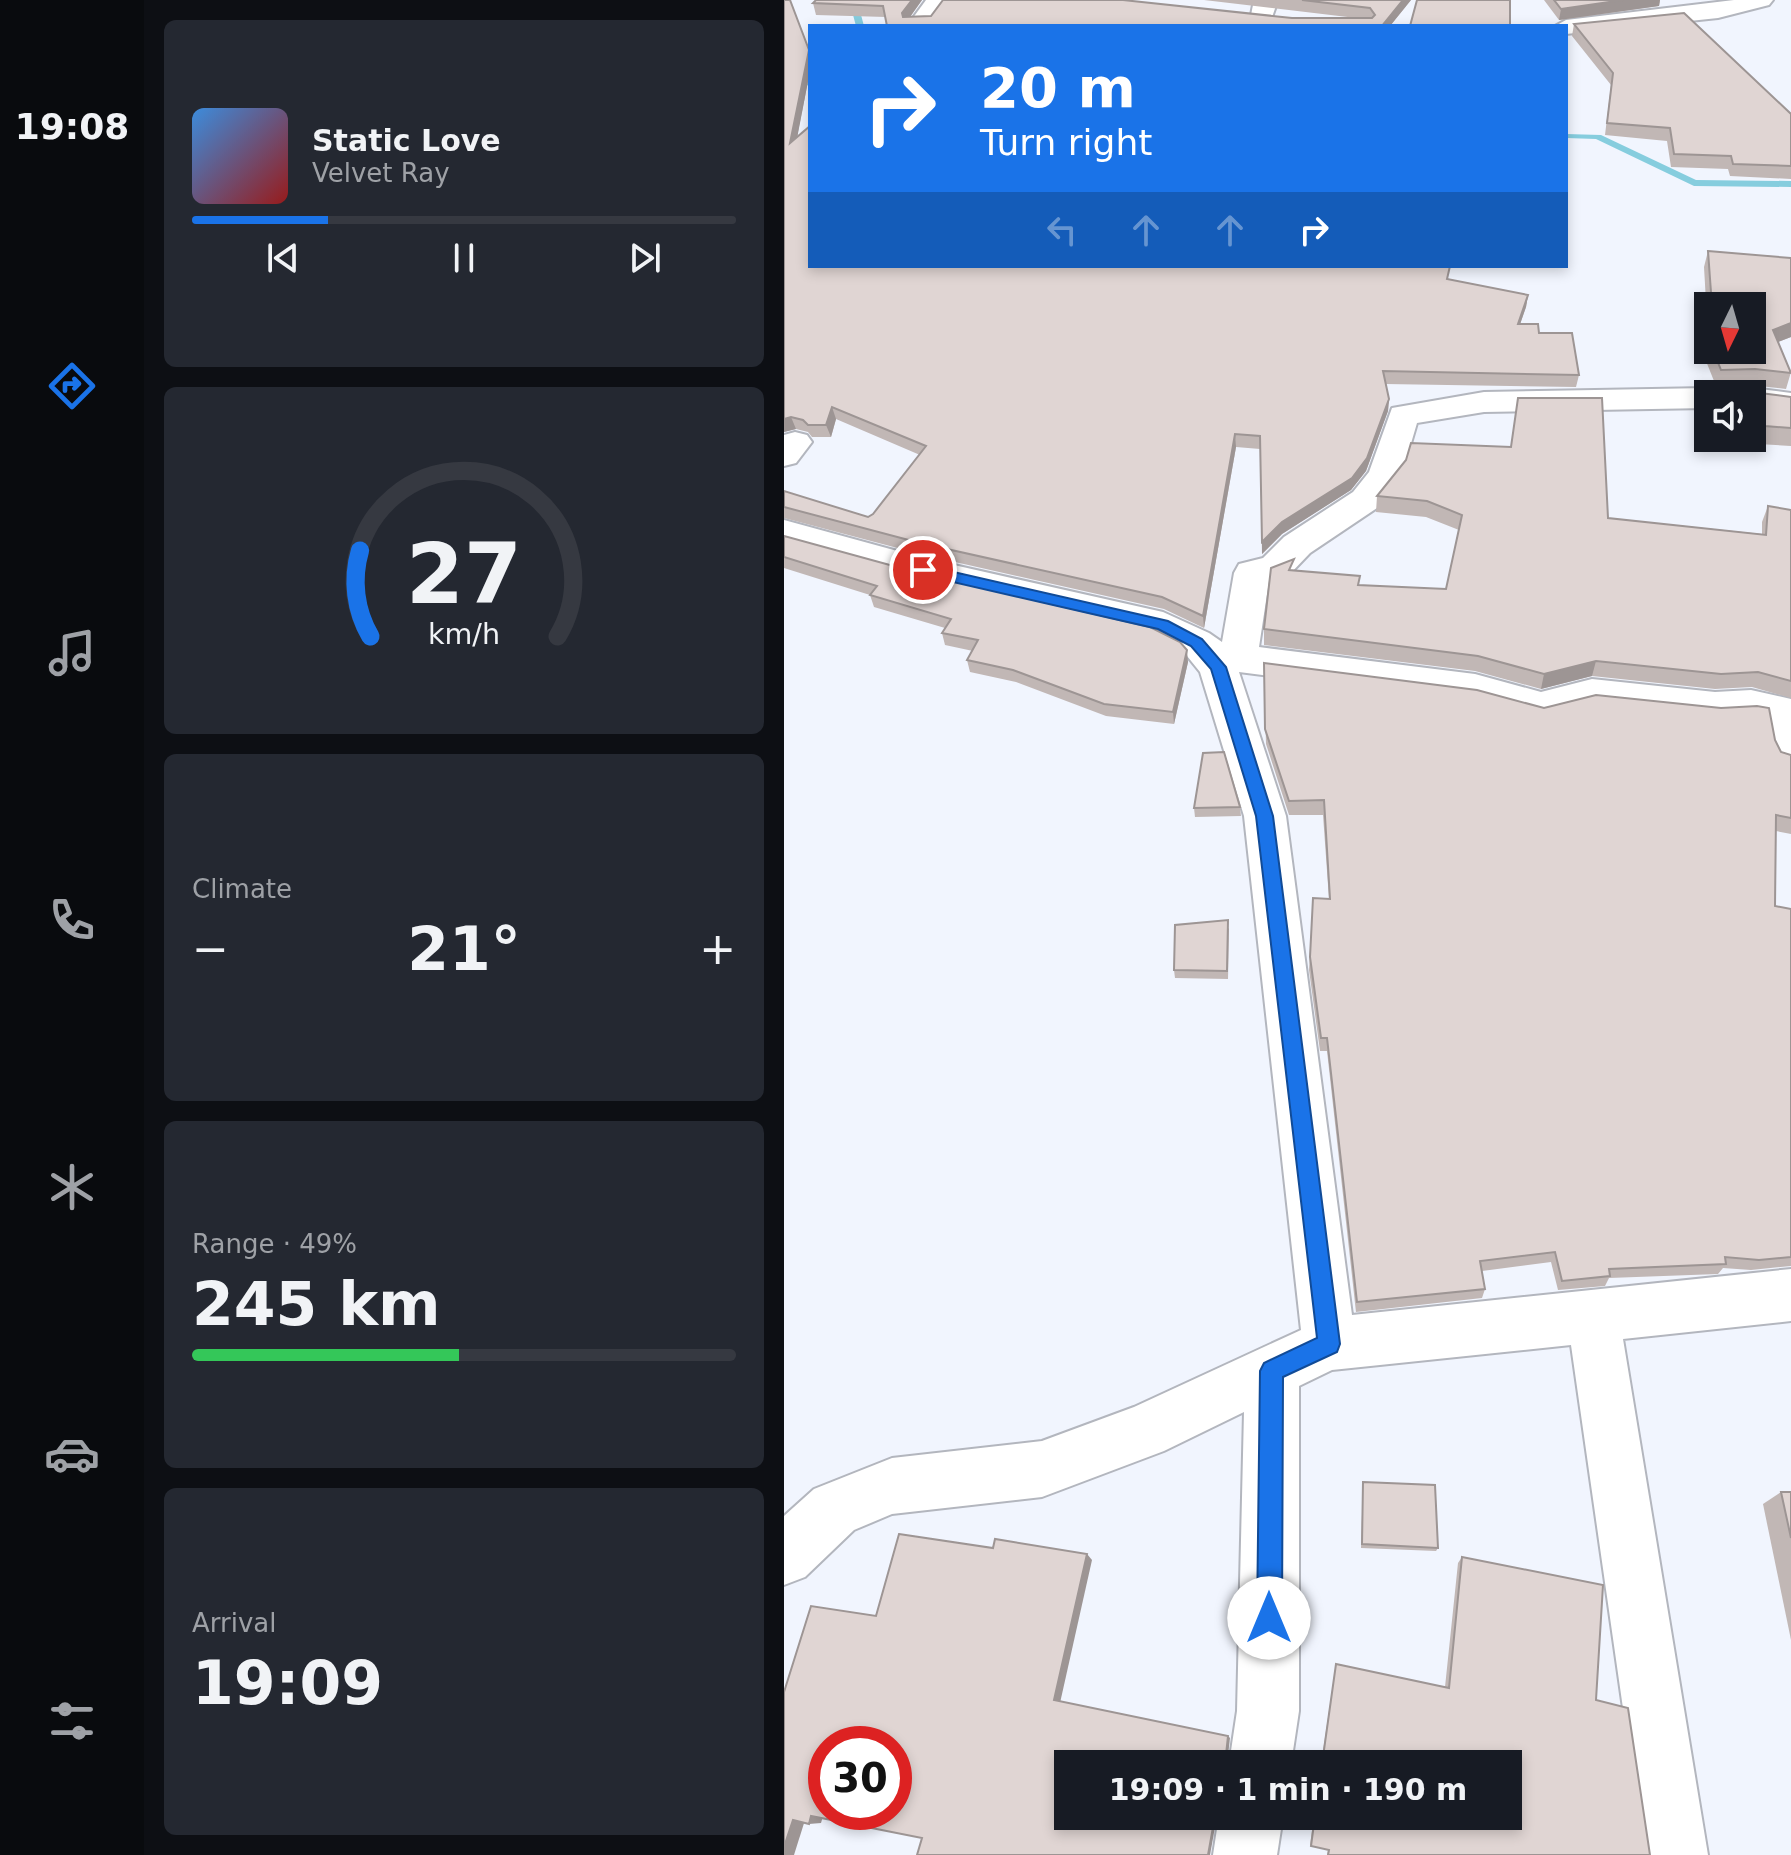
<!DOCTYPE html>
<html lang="en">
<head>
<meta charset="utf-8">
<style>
  body { margin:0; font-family:"DejaVu Sans",sans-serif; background:#242831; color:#f1f3f6; height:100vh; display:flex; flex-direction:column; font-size:30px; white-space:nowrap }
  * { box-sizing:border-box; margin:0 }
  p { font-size:26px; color:#9ea1a6 }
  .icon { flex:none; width:44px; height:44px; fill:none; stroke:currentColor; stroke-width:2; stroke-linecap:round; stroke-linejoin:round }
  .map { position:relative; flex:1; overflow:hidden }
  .panel { display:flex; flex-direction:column; gap:20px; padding:20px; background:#0d0f14; width:640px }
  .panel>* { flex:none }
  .hud { position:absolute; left:24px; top:24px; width:760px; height:244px; border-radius:0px; box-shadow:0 4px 12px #0003; background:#1a73e8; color:#fff; overflow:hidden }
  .needle { width:52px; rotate:185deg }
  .buttons { position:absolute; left:910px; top:292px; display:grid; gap:16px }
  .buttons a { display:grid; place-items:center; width:72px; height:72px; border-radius:0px; background:#171b24; box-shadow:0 4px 12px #0003; font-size:40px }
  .speed { position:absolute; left:24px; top:1726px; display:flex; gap:16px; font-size:40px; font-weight:700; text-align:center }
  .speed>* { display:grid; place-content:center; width:104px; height:104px; border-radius:50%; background:#171b24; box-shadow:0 4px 12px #0003; line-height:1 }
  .speed .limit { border:12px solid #d22; background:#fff; color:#111 }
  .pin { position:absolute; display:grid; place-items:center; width:68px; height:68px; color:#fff; margin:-34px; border:4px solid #fff; border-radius:50%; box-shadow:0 2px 8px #0007 }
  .me { position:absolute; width:88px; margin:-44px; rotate:0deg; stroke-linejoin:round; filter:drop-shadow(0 0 6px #0008) }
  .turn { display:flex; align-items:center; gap:28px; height:168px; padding:0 40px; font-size:36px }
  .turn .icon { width:104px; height:104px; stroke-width:2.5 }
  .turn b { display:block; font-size:56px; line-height:68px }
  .lanes { display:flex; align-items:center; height:76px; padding:0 40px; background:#0003; justify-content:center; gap:40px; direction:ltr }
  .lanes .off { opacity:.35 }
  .big { font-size:60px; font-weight:800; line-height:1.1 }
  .panel .widget { flex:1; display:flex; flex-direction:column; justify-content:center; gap:12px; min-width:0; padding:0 28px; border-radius:12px; background:#242831 }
  .panel .dial { align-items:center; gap:0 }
  .dial svg { height:208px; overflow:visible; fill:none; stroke:#363941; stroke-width:7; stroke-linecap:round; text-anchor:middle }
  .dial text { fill:#f1f3f6; stroke:none }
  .song { display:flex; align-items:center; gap:24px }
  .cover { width:96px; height:96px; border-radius:12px; background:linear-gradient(135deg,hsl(210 70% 55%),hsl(0 70% 35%)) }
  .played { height:8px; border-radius:4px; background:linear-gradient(90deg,#1a73e8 25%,#363941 25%) }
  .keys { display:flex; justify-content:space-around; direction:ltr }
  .heat { display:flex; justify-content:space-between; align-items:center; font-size:44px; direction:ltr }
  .charge { height:12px; border-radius:6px; background:linear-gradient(90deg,#34c759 49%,#363941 0) }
  .trip { position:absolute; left:270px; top:1750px; width:468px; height:80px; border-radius:0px; background:#171b24; box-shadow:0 4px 12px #0003; font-weight:800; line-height:80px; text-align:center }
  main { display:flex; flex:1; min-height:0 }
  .tab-bar { display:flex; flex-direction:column; width:144px; justify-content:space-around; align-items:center; background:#090b0e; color:#9ea1a6 }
  .tab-bar .icon { width:56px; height:56px }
  .tab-bar .current { color:#1a73e8 }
  .tab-bar b { font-size:36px; color:#f1f3f6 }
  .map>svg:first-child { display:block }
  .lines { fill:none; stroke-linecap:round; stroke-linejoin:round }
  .stream { fill:#86cdde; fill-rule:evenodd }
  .street-casing { stroke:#b3b6be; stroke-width:4 }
  .street { fill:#fff; fill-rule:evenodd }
  .wall { fill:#c1b7b5; fill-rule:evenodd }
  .shaded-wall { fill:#9d9594 }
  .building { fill:#e0d5d3; stroke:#9d9594; stroke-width:2; fill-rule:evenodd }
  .route { fill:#1a73e8; stroke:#114b97; stroke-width:2 }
</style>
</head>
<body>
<main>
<nav class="tab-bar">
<b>19:08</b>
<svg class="icon current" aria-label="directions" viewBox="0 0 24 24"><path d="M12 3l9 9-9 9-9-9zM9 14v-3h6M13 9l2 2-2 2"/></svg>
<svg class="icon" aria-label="music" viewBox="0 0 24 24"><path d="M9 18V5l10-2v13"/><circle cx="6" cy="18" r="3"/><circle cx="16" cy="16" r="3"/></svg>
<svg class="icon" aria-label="phone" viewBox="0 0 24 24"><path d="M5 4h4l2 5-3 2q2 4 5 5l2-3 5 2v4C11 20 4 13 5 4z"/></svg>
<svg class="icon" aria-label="climate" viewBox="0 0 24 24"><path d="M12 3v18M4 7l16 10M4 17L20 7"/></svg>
<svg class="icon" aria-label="car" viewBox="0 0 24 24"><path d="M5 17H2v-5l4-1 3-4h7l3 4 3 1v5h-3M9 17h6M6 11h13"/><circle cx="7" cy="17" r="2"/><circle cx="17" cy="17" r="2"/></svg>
<svg class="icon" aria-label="filters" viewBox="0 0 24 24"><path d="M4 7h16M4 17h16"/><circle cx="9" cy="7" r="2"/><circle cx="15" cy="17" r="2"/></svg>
</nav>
<section class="panel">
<div class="widget">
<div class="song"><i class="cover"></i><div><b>Static Love</b><p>Velvet Ray</p></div></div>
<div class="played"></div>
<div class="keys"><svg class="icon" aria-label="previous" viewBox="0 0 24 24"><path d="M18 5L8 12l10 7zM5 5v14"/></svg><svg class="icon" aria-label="pause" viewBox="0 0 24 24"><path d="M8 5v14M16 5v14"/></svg><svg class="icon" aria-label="next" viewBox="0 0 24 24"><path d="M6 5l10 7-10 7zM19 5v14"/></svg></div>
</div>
<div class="widget dial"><svg viewBox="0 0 100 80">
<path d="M14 69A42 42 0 1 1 86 69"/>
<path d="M14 69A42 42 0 0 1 10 36" stroke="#1a73e8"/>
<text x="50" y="56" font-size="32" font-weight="700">27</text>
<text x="50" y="72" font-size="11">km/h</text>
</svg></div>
<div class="widget"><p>Climate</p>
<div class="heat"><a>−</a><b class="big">21°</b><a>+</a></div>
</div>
<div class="widget"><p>Range · 49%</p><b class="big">245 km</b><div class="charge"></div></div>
<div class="widget"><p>Arrival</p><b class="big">19:09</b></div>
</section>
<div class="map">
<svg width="1007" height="1855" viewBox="0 0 1007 1855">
  <rect width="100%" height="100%" fill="#f1f5fe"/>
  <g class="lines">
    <g class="stream">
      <path d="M 65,0 L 73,0 L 80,26 L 72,26 Z"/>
      <path d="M 26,81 L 26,85 L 0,87 L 0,83 Z"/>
      <path d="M 782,134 L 817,135 L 912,180 L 1007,181 L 1007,187 L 910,186 L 812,139 L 782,138 Z"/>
    </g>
    <g class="street-casing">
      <g id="street">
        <path d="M 142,0 L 166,0 L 147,26 L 123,26 Z"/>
        <path d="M 470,0 L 494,0 L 487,20 L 471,20 L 467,15 Z"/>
        <path d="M 950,0 L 989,0 L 985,5 L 934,18 L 782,34 L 782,26 L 771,26 L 782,20 Z"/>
        <path d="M 924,388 L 937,394 L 924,394 L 924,408 L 700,412 L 633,423 L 618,474 L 593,508 L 526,553 L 504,576 L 485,581 L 475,647 L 691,674 L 757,692 L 808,679 L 931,692 L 967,690 L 1007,699 L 1007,769 L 993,765 L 987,754 L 981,721 L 967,718 L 931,720 L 808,707 L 757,720 L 691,702 L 455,672 L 502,816 L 568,1315 L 1007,1269 L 1007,1321 L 839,1339 L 924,1855 L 860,1855 L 787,1345 L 548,1370 L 515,1386 L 515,1711 L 507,1764 L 445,1764 L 453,1711 L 460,1412 L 380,1451 L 258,1497 L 108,1514 L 70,1530 L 21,1577 L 0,1585 L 0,1516 L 30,1489 L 108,1458 L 258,1441 L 350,1407 L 517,1330 L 460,816 L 416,672 L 399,651 L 368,636 L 139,582 L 0,544 L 0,520 L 139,558 L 379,612 L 425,633 L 438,642 L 450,573 L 455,564 L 479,558 L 500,537 L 569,492 L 585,472 L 608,408 L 700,392 Z"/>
        <path d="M 968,388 L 1007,393 L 1007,413 L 968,408 L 968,394 L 955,394 Z"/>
        <path d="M 11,432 L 23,435 L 28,442 L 12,463 L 0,466 L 0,435 Z"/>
        <path d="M 435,1816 L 499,1816 L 493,1855 L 429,1855 Z"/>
      </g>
    </g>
    <use href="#street" class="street"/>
  </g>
  <g class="wall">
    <path d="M 0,0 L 26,55 L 26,71 L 13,137 L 665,279 L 744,295 L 742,307 L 736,324 L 755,333 L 795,375 L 792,387 L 601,384 L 605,399 L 604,411 L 582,471 L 567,490 L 498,534 L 478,554 L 476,449 L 452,447 L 420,628 L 380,609 L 140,555 L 0,518 L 0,491 L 84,517 L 89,514 L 136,455 L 52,419 L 47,437 L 28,437 L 24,432 L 12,429 L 0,432 Z"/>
    <path d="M 32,0 L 138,0 L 126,17 L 572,18 L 420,0 L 627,0 L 606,26 L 103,26 L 102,17 L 32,15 L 29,3 Z"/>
    <path d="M 760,0 L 876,0 L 875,6 L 775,20 Z"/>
    <path d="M 790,24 L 1007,114 L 1007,179 L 946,176 L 944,169 L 887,167 L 883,141 L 821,135 L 827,85 L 788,36 Z"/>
    <path d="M 924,251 L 1007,337 L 994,342 L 1007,372 L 1002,389 L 966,385 L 932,386 L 912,336 L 916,320 L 923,319 L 920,267 ZM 924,306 L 968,306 L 968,350 L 924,350 Z"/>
    <path d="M 976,393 L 1007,397 L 1007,446 L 974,444 L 970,411 Z"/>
    <path d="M 593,496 L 824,518 L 978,534 L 978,522 L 984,506 L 1007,510 L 1007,698 L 968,687 L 931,689 L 808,676 L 757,689 L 691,671 L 480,645 L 480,629 L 510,570 L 575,585 L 662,589 L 675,530 L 642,517 L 592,512 Z"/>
    <path d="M 0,536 L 404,662 L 390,724 L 322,716 L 232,682 L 186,672 L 183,660 L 189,651 L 161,645 L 158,633 L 161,628 L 90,607 L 86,595 L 0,568 Z"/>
    <path d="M 480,663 L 760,708 L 991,740 L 997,752 L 1007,755 L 1007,834 L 992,831 L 991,906 L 1007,909 L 1007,1266 L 967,1270 L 939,1268 L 934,1274 L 825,1278 L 821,1286 L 774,1290 L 767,1262 L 698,1271 L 701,1289 L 698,1298 L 572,1312 L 543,1051 L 536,1051 L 525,970 L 529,898 L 545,899 L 539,815 L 505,815 L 482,744 Z"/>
    <path d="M 456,807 L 457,816 L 411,817 L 410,808 Z"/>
    <path d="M 445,928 L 444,979 L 391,978 L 390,970 Z"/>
    <path d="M 579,1482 L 654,1548 L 652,1551 L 577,1548 Z"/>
    <path d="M 997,1492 L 1007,1492 L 1007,1640 L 979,1504 Z"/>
    <path d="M 678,1557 L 812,1700 L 866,1855 L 543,1855 L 544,1850 L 526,1845 L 530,1816 L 724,1816 L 724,1764 L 537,1764 L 552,1664 L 661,1687 L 674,1563 Z"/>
  </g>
  <g class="shaded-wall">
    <path d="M 128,0 L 138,0 L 121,24 L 118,13 Z"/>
    <path d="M 619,0 L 627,0 L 606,26 L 598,26 Z"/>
    <path d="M 839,0 L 876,0 L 875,6 L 775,20 L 777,9 Z"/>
    <path d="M 25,50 L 26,55 L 26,71 L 10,154 L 6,143 Z"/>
    <path d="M 744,295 L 742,307 L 732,336 L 734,324 Z"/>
    <path d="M 1007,323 L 1007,337 L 984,346 L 989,330 Z"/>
    <path d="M 605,399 L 604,411 L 582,471 L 567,490 L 498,534 L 478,554 L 478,542 Z"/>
    <path d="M 48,407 L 52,419 L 47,437 L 42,425 Z"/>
    <path d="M 7,417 L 12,429 L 0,432 L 0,419 Z"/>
    <path d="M 451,434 L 452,447 L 420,628 L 419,616 Z"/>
    <path d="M 403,650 L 404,662 L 390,724 L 389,712 Z"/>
    <path d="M 812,661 L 808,676 L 757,689 L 760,674 Z"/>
    <path d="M 303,1554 L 308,1560 L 276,1703 L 270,1700 Z"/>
    <path d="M 444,1736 L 446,1738 L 443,1764 L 441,1764 Z"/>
    <path d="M 27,1816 L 39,1816 L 37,1823 L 25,1824 Z"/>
    <path d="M 431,1816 L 433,1816 L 426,1855 L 424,1855 Z"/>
    <path d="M 9,1820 L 21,1820 L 10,1855 L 0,1855 L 0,1847 Z"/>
  </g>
  <g class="building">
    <path d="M 0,0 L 6,0 L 25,50 L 6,143 L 26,126 L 26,266 L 666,266 L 663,279 L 744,295 L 734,324 L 754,324 L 755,333 L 788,333 L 795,375 L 599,371 L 605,399 L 583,458 L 568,478 L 498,522 L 478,542 L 476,436 L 451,434 L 419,616 L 378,597 L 136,543 L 0,507 L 0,491 L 84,517 L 89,514 L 142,446 L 48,407 L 42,425 L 24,425 L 19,420 L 7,417 L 0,419 Z"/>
    <path d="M 32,0 L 128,0 L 118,13 L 119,17 L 147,16 L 159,0 L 339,0 L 508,18 L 588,18 L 591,15 L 586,8 L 518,0 L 619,0 L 598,26 L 103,26 L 99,6 L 29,3 Z"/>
    <path d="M 633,0 L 726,0 L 726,26 L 626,26 Z"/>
    <path d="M 770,0 L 839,0 L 777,9 Z"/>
    <path d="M 900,13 L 1007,114 L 1007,166 L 949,164 L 947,156 L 890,154 L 886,128 L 823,123 L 829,73 L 790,24 Z"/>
    <path d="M 924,251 L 1007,258 L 1007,323 L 989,330 L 1007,373 L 971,369 L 937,370 L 929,350 L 968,350 L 968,306 L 928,306 Z"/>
    <path d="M 924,319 L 924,338 L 916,320 Z"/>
    <path d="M 976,393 L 1007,397 L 1007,428 L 981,426 Z"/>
    <path d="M 734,398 L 818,398 L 824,518 L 982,535 L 984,506 L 1007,510 L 1007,681 L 974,672 L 937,674 L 812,661 L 760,674 L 694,656 L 480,629 L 487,568 L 510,559 L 505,570 L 576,576 L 574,585 L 662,589 L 678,515 L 643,501 L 593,496 L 622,460 L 627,443 L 727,447 Z"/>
    <path d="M 0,536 L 135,573 L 366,627 L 396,642 L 403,650 L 389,712 L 320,704 L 229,670 L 183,660 L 194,640 L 158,633 L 167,619 L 86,595 L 93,586 L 0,557 Z"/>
    <path d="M 480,663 L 693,690 L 760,708 L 812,695 L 937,708 L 973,706 L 985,708 L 991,740 L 997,752 L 1007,755 L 1007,818 L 992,815 L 991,906 L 1007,909 L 1007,1257 L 975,1260 L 941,1257 L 942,1264 L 825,1269 L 826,1276 L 778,1281 L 771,1252 L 696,1261 L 701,1289 L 573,1302 L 543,1038 L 537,1038 L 526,957 L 529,898 L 546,899 L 540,800 L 505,801 L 481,729 Z"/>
    <path d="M 440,752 L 456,807 L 410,808 L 419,753 Z"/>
    <path d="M 444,920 L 443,971 L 390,970 L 391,925 Z"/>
    <path d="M 579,1482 L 651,1485 L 654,1548 L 578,1544 Z"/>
    <path d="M 997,1492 L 1007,1492 L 1007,1538 Z"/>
    <path d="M 115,1534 L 209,1548 L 211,1539 L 303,1554 L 270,1700 L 444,1736 L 441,1764 L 284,1764 L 284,1816 L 431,1816 L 424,1855 L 133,1855 L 138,1838 L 27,1816 L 25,1824 L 9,1820 L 0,1847 L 0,1692 L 27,1606 L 92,1616 ZM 42,1744 L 110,1744 L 110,1812 L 42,1812 Z"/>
    <path d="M 678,1557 L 819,1585 L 812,1700 L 844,1708 L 866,1855 L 544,1855 L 545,1850 L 527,1846 L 531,1816 L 724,1816 L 724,1764 L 538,1764 L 552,1664 L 665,1688 Z"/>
  </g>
  <path class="route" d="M 139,565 L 384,621 L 418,639 L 442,667 L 489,816 L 556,1344 L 553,1352 L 499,1377 L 498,1618 L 494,1627 L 485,1631 L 477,1627 L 473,1618 L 476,1371 L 480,1363 L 533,1338 L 472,816 L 427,669 L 407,646 L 374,629 L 134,574 L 132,570 Z"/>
</svg>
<div class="buttons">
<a><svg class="needle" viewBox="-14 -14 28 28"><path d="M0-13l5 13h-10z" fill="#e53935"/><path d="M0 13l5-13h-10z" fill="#9ea1a6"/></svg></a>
<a><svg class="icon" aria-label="sound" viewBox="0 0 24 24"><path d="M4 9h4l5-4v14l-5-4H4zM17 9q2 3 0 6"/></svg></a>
</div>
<div class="speed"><div class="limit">30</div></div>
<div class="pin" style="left:139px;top:570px;background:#d93025"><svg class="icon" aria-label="arrive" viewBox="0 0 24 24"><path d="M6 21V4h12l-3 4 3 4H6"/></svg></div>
<svg class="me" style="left:485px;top:1618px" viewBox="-20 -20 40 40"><circle r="19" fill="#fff"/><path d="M0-13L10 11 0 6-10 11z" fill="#1a73e8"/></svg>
<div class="trip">19:09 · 1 min · 190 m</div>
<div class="hud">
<div class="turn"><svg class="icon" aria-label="right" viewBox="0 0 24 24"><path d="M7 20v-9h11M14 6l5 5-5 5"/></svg><div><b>20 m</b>Turn right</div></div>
<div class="lanes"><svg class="icon off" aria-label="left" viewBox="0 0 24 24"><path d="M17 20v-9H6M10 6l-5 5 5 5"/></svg><svg class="icon off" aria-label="ahead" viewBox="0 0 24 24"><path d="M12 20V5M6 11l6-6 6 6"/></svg><svg class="icon off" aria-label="ahead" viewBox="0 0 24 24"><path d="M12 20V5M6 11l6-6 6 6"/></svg><svg class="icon" aria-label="right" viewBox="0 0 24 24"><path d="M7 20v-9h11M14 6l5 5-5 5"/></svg></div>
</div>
</div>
</main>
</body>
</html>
